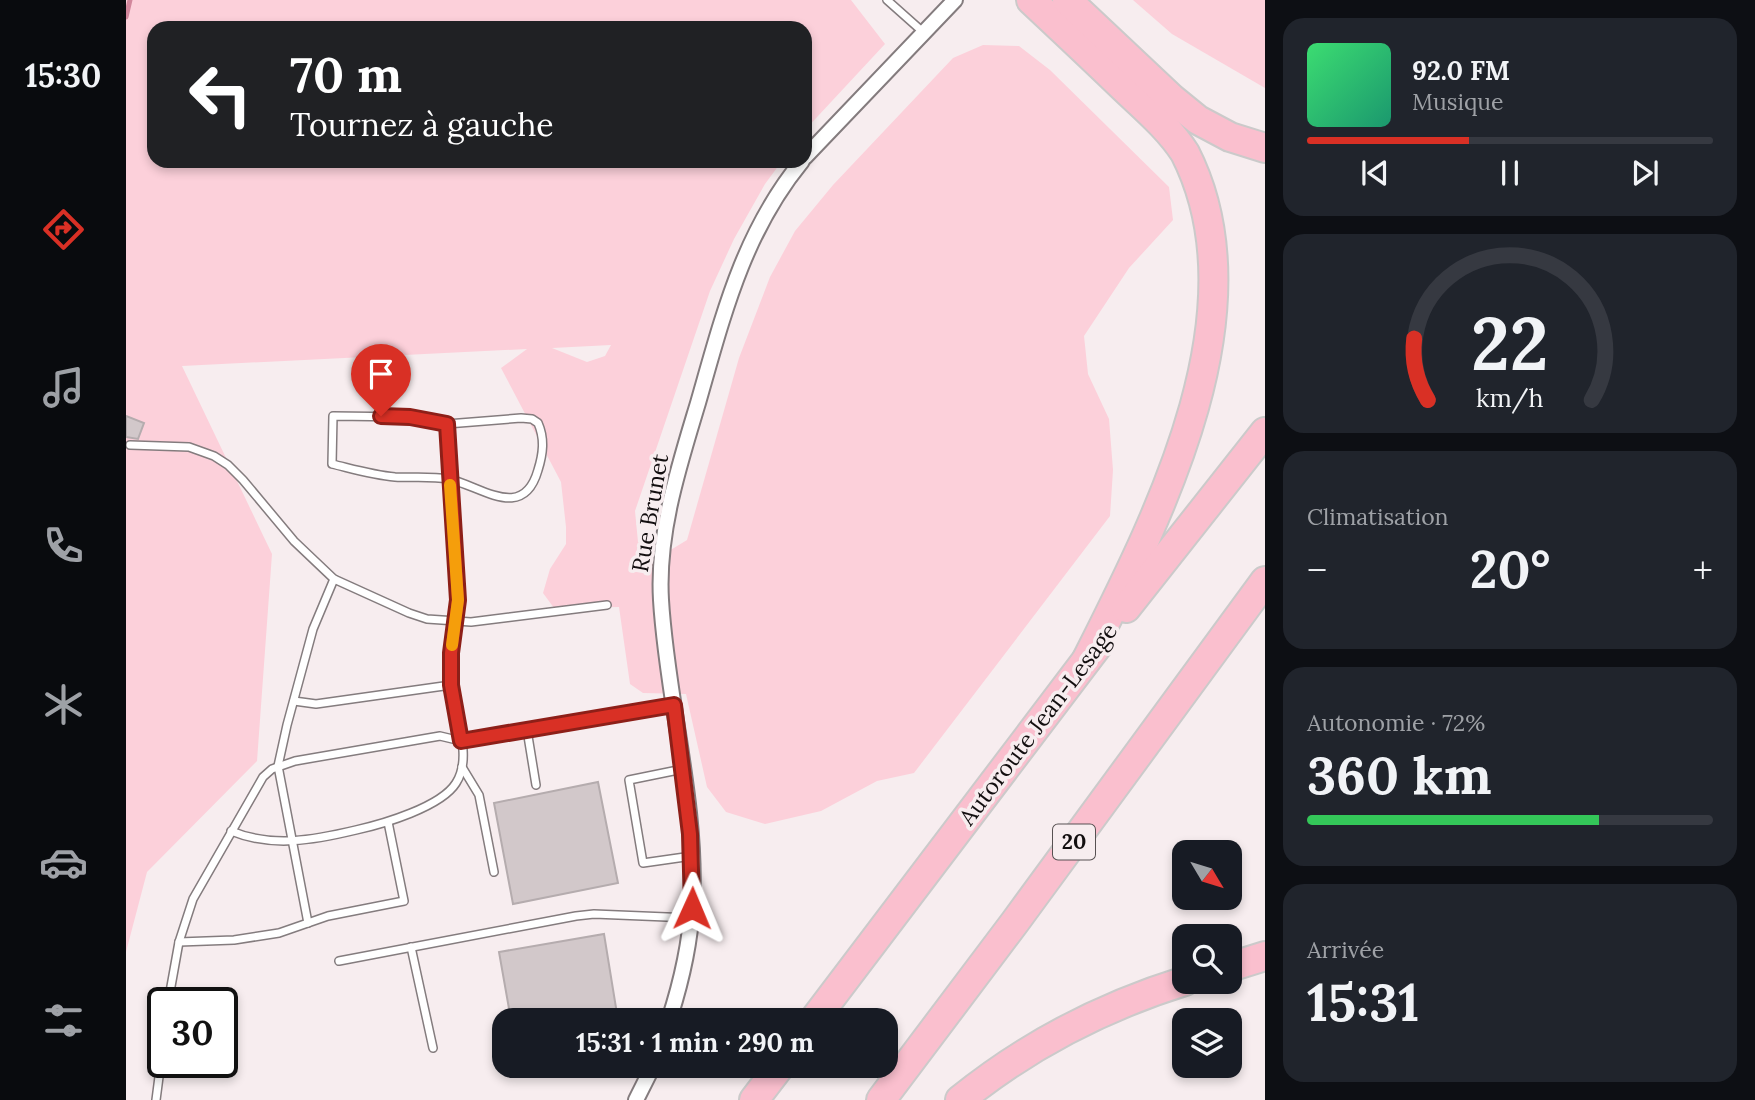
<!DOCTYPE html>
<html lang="fr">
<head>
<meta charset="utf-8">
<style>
  body { margin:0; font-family:Lora,serif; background:#20242c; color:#f1f3f6; height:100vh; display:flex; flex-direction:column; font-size:26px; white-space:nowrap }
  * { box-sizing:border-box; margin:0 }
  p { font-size:23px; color:#9ea1a6 }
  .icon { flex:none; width:38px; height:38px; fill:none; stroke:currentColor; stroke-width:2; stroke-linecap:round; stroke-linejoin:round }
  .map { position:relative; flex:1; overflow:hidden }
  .panel { display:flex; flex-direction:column; gap:18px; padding:18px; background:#0d0f14; width:490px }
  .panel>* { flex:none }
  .hud { position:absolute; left:21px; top:21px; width:665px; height:147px; border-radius:21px; box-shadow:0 4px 10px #0003; background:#202124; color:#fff; overflow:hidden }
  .needle { width:46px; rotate:128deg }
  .fabs { position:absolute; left:1046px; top:840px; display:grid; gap:14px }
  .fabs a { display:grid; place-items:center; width:70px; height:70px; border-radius:14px; background:#171b24; box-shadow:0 4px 10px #0003; font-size:35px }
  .speed { position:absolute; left:21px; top:987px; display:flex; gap:14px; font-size:35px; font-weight:700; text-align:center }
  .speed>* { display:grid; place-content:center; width:91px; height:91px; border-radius:50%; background:#171b24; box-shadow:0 4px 10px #0003; line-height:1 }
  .speed .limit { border:4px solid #111; border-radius:10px; background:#fff; color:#111 }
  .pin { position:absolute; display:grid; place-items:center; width:60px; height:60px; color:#fff; margin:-72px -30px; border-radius:50% 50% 50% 0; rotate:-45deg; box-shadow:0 0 7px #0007 }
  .pin .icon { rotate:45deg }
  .me { position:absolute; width:77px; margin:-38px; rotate:1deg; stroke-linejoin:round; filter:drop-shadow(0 0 5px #0008) }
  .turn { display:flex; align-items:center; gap:24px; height:147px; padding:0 28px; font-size:32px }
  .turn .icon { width:91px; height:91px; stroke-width:2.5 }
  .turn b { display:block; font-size:49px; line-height:60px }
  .big { font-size:52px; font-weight:800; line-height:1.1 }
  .panel .widget { flex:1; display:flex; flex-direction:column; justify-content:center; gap:10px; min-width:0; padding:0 24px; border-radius:21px; background:#20242c }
  .panel .dial { align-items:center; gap:0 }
  .dial svg { height:182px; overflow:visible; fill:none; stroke:#363941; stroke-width:7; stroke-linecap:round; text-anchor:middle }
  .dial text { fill:#f1f3f6; stroke:none }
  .song { display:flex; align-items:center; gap:21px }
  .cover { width:84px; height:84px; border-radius:10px; background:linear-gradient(135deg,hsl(140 70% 55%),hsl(160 70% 35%)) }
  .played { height:7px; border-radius:4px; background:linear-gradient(90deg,#d93025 40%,#363941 40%) }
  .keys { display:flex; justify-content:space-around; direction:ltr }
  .heat { display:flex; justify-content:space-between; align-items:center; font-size:38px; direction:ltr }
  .charge { height:10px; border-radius:5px; background:linear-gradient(90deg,#34c759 72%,#363941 0) }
  .trip { position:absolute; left:366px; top:1008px; width:406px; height:70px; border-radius:21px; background:#171b24; box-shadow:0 4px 10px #0003; font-weight:800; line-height:70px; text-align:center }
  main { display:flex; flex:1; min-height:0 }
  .dock { display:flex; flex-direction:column; width:126px; justify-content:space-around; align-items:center; background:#090b0e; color:#9ea1a6 }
  .dock .icon { width:49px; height:49px }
  .dock .on { color:#d93025 }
  .dock b { font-size:32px; color:#f1f3f6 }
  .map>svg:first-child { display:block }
  .green { fill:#fcd0da; fill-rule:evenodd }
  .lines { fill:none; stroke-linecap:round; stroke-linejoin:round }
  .stream { stroke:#d2879c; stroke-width:5 }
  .building { fill:#d2c8ca; stroke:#b5acae; stroke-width:2 }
  .service-casing { stroke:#847c7e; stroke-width:10 }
  .minor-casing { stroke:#847c7e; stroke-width:18 }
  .motorway-casing { stroke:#cbcaca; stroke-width:32 }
  .service { stroke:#fff; stroke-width:7 }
  .minor { stroke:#fff; stroke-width:14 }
  .motorway { stroke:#fabfce; stroke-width:28 }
  .route-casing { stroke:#8d1f18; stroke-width:18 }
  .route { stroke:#d93025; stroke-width:12 }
  .slow { stroke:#f59e0b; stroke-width:12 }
  .labels { text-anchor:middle; stroke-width:7; stroke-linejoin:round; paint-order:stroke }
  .shield { fill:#f7edef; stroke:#575152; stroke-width:2 }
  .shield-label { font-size:21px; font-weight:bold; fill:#120e0f }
  .street-label { font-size:23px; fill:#120e0f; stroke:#f7edef }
</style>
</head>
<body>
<main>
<nav class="dock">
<b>15:30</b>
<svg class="icon on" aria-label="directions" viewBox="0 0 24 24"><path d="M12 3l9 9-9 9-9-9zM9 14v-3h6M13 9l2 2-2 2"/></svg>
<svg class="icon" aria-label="music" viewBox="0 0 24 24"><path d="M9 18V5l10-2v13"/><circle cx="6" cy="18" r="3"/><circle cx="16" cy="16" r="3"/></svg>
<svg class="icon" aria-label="phone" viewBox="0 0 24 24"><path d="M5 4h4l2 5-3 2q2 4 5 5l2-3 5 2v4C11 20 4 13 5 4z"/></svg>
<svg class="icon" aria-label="climate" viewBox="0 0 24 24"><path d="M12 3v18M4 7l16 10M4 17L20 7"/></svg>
<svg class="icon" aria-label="car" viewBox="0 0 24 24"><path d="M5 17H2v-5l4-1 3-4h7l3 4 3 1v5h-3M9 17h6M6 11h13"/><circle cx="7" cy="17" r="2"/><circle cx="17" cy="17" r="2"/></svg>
<svg class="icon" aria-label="filters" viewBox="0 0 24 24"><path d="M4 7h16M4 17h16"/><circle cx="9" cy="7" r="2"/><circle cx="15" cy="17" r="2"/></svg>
</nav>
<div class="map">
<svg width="1139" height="1100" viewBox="0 0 1139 1100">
  <rect width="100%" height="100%" fill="#f7edef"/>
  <g class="green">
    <path d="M 0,0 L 725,0 L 759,44 L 679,130 L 679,28 L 28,28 L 28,161 L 656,161 L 639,184 L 608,239 L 584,291 L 509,511 L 512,542 L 538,554 L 561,540 L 613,358 L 644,277 L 669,231 L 707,185 L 827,58 L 857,45 L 893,46 L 924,70 L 1043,187 L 1047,220 L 1003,268 L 958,336 L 962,374 L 983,419 L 987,470 L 984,516 L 788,773 L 751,781 L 695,811 L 639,824 L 600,812 L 581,787 L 560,694 L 517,693 L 504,684 L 493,607 L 428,608 L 417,593 L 424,569 L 440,544 L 440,527 L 435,482 L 375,368 L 401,349 L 56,366 L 146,554 L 131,761 L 21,872 L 0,952 ZM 485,345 L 479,356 L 461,362 L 426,348 Z"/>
    <path d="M 1007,0 L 1139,0 L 1139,88 L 1046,34 Z"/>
  </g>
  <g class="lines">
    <path class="stream" d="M 0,17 L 4,0"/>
  </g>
  <g class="building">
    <path d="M 0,416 L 18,423 L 12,439 L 0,437 Z"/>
    <path d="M 472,782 L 492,883 L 387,904 L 368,803 Z"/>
    <path d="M 478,934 L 492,1020 L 385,1020 L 373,952 Z"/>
  </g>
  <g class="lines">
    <g class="service-casing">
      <g id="service">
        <path d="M 761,0 L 797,32"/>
        <path d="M 207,416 L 284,417 L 321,424 L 395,418 L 406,419 L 412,423 C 419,439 417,454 412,470 C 397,523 354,485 322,479 C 305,476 286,478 269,477 C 247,475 227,469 206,464 Z"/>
        <path d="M 4,445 L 63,447 L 88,456 L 102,465 L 117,480 L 168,541 L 208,579 L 283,613 L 301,619 L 345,622 L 481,605"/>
        <path d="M 168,701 L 190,704 L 325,685"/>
        <path d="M 401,730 L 410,785"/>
        <path d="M 336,767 L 353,795 L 368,872"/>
        <path d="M 557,769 L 503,780 L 517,863 L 566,856"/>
        <path d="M 105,831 C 146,848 188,840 230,830 C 257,824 315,807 330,783 C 347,757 329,717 325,689 C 321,659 331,630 332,599 C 332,578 329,556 327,535 C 325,498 323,461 321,424"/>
        <path d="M 182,923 L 152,766 L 161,725 L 187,629 L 208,579"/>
        <path d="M 53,942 L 108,940 L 153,933 L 202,916 L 278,901 L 262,822"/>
        <path d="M 285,947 L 307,1048"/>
        <path d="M 213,961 L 450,916 L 468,914 L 565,918"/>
        <path d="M 42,1003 L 53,942 L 67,899 L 137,777 L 146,769 L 169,761 L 314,736 L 335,741 L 548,706"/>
        <path d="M 30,1100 L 37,1046"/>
      </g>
    </g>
    <g class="minor-casing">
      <g id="minor">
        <path d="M 679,157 L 829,0"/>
        <path d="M 543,1020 C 555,983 564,945 566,906 C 572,803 541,702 535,600 C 531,533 553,466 572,403 C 597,316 617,233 676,161"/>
        <path d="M 510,1100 L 527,1066"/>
      </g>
    </g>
    <g class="motorway-casing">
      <g id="motorway">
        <path d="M 905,0 C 936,29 967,58 998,88 C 1019,108 1043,128 1059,153 C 1139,310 1033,516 961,659"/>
        <path d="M 941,0 L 1045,98 L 1072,120 L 1104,137 L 1139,148"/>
        <path d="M 1000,608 L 1139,432"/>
        <path d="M 1104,967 L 1139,956"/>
        <path d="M 688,1020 L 972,645"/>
        <path d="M 628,1100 L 654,1066"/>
        <path d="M 755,1100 L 889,922 L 1139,581"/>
        <path d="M 834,1100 C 902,1045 975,1007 1059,981"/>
      </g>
    </g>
    <use href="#service" class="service"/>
    <use href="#minor" class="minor"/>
    <use href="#motorway" class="motorway"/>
  </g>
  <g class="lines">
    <g class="route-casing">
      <path id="route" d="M 255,416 L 284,417 L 321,424 L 332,600 L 325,653 L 325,685 L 335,741 L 548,705 L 564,834 L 566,908"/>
    </g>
    <use href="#route" class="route"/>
    <path class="slow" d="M 324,485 L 332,600 L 326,645"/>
  </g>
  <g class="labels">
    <rect class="shield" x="927" y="824.5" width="42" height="35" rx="5"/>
    <g class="shield-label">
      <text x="948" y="849">20</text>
    </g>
    <g class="street-label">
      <text transform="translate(524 513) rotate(-80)" y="8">Rue Brunet</text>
      <text transform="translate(912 724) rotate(-53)" y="8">Autoroute Jean-Lesage</text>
    </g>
  </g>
</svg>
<div class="fabs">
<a><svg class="needle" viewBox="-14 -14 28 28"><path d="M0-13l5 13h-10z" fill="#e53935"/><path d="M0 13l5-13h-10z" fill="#9ea1a6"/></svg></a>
<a><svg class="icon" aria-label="search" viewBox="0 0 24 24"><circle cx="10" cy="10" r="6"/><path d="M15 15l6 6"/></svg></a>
<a><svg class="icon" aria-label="layers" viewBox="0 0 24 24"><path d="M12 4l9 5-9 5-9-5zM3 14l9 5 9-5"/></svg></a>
</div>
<div class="speed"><div class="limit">30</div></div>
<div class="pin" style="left:255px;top:416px;background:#d93025"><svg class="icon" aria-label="arrive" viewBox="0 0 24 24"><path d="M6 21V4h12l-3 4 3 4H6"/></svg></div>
<svg class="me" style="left:566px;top:908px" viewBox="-20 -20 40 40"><path d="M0-17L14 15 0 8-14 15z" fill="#d93025" stroke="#fff" stroke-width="4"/></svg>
<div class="trip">15:31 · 1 min · 290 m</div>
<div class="hud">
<div class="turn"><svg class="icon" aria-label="left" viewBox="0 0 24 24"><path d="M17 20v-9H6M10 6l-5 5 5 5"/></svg><div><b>70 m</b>Tournez à gauche</div></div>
</div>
</div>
<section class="panel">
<div class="widget">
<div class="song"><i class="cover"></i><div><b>92.0 FM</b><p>Musique</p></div></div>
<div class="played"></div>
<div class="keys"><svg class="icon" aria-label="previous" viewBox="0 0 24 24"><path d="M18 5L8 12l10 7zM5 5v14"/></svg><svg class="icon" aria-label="pause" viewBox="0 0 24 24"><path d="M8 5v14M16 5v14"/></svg><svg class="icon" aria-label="next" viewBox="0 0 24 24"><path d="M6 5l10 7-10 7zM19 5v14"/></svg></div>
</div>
<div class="widget dial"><svg viewBox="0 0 100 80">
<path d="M14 69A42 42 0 1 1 86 69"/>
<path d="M14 69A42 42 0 0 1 8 42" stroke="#d93025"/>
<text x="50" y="56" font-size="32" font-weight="700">22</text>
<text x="50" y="72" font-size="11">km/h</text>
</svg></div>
<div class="widget"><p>Climatisation</p>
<div class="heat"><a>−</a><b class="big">20°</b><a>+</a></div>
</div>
<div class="widget"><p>Autonomie · 72%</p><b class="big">360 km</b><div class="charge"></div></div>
<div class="widget"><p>Arrivée</p><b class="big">15:31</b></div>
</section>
</main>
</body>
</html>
